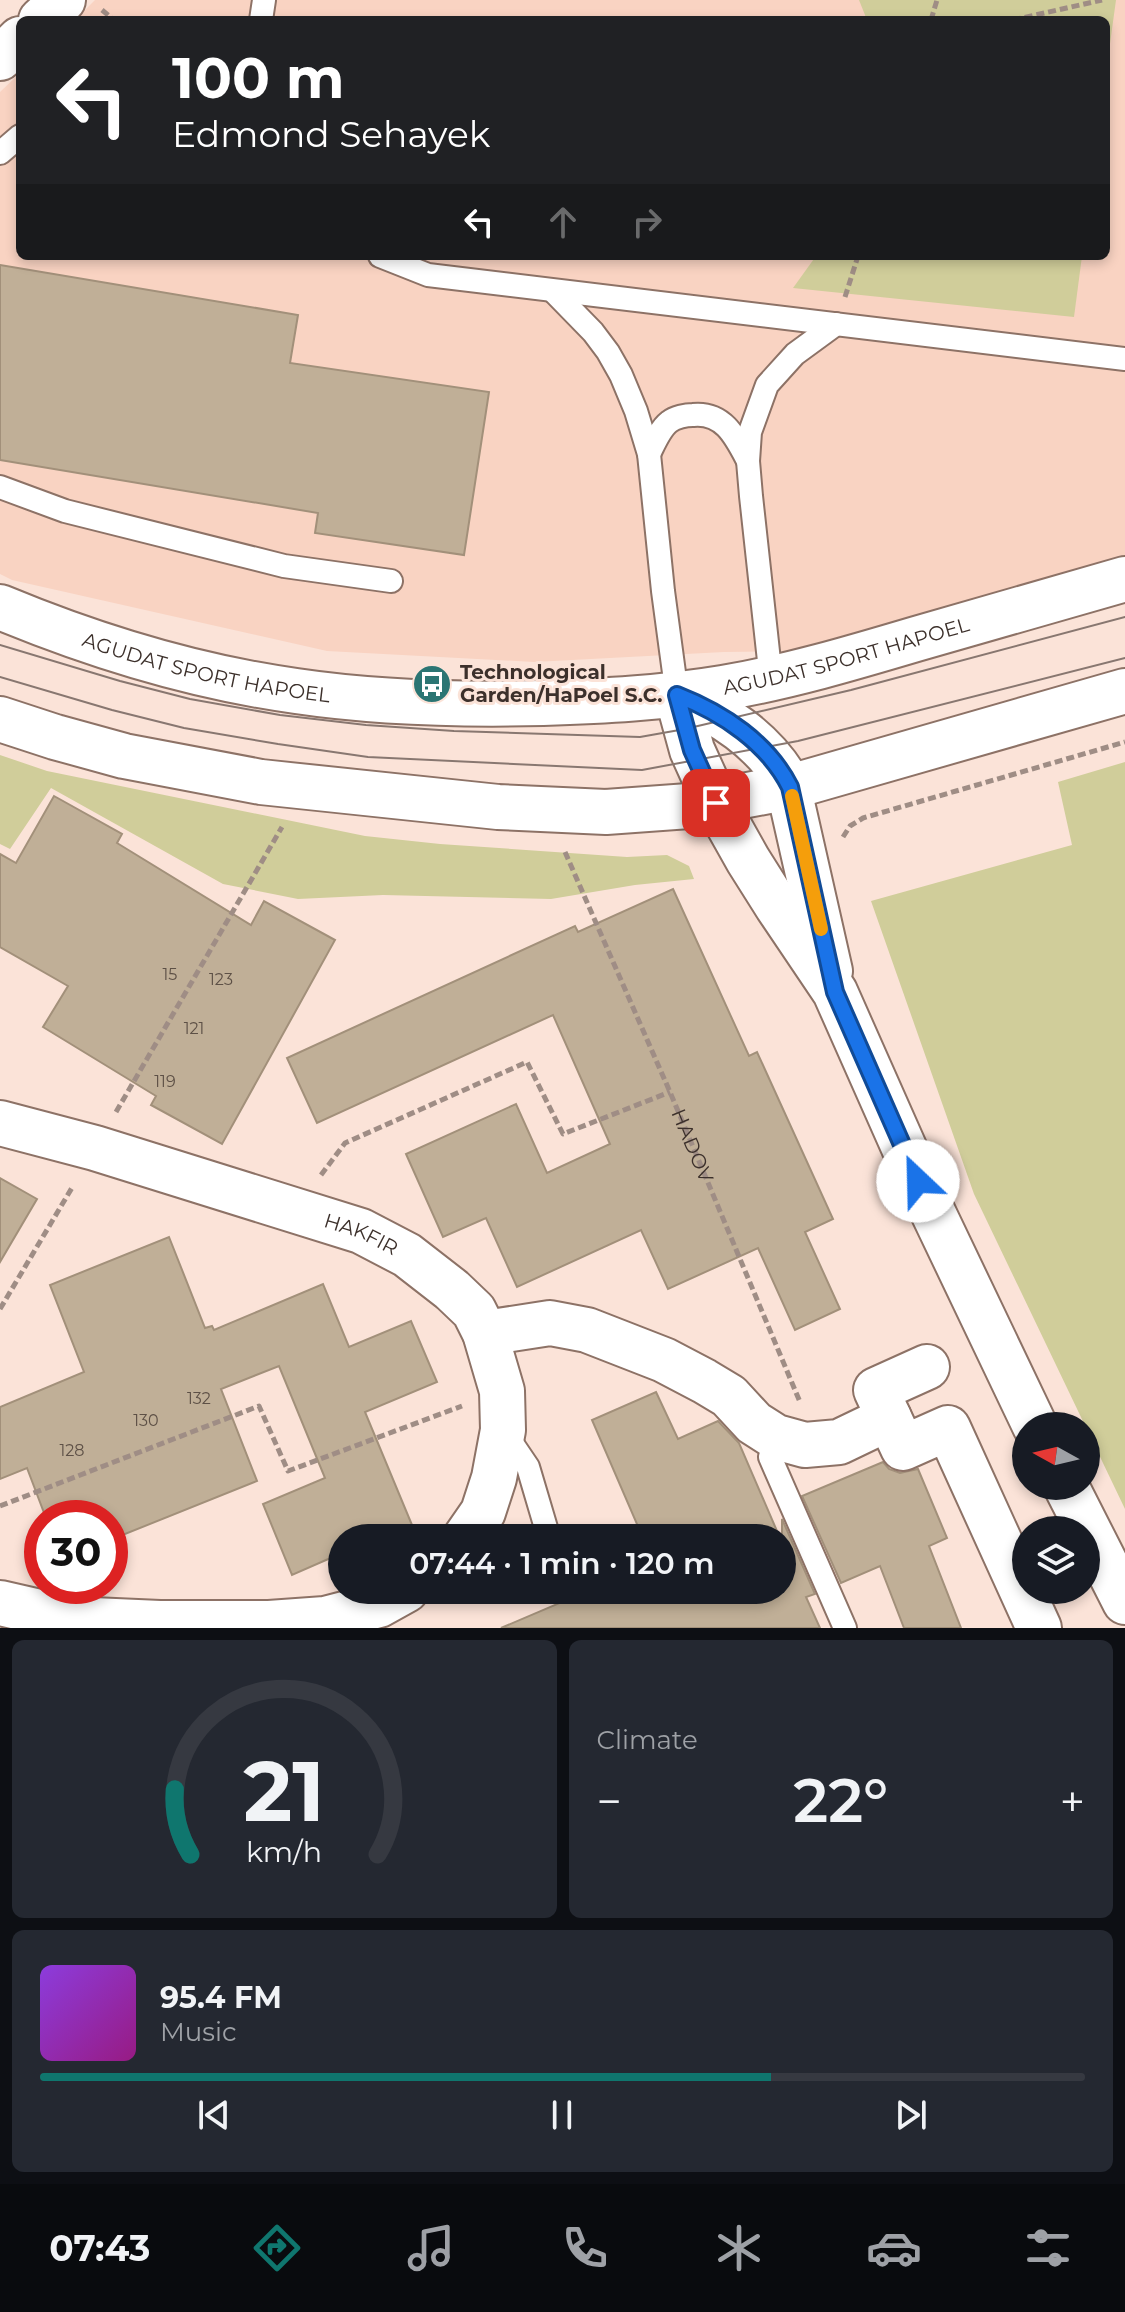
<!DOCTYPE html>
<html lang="en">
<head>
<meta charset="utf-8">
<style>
  body { margin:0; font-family:Montserrat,sans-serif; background:#242831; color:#f1f3f6; height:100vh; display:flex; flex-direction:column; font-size:30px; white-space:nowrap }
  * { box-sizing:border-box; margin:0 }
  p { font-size:26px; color:#9ea1a6 }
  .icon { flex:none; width:44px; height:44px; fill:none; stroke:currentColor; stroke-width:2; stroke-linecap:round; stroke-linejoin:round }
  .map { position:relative; height:1628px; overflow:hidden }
  .sheet { display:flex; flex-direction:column; gap:12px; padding:12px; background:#0d0f14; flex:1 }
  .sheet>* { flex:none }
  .top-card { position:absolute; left:16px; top:16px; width:1094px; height:244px; border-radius:12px; box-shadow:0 4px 12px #0003; background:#202124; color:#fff; overflow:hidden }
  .needle { width:52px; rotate:278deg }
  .tools { position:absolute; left:1012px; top:1412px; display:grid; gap:16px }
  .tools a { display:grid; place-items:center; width:88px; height:88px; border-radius:50%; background:#171b24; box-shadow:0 4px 12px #0003; font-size:40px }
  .speed { position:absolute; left:24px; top:1500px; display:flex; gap:16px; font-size:40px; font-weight:700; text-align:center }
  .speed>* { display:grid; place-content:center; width:104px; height:104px; border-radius:50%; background:#171b24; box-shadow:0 4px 12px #0003; line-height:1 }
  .speed .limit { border:12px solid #d22; background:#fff; color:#111 }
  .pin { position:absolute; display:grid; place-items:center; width:68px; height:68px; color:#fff; margin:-34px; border-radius:16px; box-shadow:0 4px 12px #0006 }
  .me { position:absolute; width:88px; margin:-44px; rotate:336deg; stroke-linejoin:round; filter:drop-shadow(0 0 6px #0008) }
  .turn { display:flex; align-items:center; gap:28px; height:168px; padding:0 24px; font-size:36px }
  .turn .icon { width:104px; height:104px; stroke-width:2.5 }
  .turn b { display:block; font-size:56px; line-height:68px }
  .lanes { display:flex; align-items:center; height:76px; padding:0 24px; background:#0003; justify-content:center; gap:40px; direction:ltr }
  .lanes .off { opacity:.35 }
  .big { font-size:60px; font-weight:600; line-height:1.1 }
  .sheet .tile { flex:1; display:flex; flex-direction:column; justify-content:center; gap:12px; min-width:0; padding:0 28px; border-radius:12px; background:#242831 }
  .sheet .dial { align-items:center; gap:0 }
  .dial svg { height:208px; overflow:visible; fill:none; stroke:#363941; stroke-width:7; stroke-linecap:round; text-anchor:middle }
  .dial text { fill:#f1f3f6; stroke:none }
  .song { display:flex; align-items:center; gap:24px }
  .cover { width:96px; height:96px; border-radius:12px; background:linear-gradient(135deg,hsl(270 70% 55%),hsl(310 70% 35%)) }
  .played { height:8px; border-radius:4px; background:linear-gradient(90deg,#0f766e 70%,#363941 70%) }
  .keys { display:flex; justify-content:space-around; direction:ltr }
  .heat { display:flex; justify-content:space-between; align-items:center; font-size:44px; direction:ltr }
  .sheet .tiles { flex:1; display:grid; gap:12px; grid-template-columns:1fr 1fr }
  .tile:last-child { grid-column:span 2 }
  .trip { position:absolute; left:328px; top:1524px; width:468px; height:80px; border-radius:40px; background:#171b24; box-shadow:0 4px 12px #0003; font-weight:600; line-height:80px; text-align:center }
  .tab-bar { display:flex; height:128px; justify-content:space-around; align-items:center; background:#090b0e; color:#9ea1a6 }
  .tab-bar .icon { width:56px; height:56px }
  .tab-bar .active { color:#0f766e }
  .tab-bar b { font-size:36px; color:#f1f3f6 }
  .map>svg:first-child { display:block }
  .built { fill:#f9d3c2 }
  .green { fill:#d0cd9a }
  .building { fill:#c0af97; stroke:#a2907a; stroke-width:2 }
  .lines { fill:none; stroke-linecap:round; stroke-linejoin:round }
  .service-casing { stroke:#8d7266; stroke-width:26 }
  .minor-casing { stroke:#8d7266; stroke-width:48 }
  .tertiary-casing { stroke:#8d7266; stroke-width:48 }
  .path { stroke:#9f8d85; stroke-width:5; stroke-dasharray:8 4; stroke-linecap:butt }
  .service { stroke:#fff; stroke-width:22 }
  .minor { stroke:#fff; stroke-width:44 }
  .tertiary { stroke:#fff; stroke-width:44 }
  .tram { stroke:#887770; stroke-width:2 }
  .route-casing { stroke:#114b97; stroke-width:20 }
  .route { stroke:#1a73e8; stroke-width:14 }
  .slow { stroke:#f59e0b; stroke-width:14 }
  .labels { text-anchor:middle; stroke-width:6; stroke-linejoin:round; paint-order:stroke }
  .number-label { font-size:16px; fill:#5d5046 }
  .street-label { font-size:20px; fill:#3c302b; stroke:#fbe3d8 }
  .poi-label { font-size:20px; font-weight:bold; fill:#3c302b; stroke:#fbe3d8; text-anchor:start }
</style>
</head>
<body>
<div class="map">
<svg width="1125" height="1628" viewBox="0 0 1125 1628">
  <rect width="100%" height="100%" fill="#fbe3d8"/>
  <path class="built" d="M 95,0 L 1125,0 L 1125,562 L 808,651 L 724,652 L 534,662 L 327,651 L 12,580 L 0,574 L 0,92 L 20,73 L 20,256 L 1106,256 L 1106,20 L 75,20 Z"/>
  <g class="green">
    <path d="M 859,0 L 1116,0 L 1106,73 L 1106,20 L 867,20 Z"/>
    <path d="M 816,256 L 1082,256 L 1074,317 L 793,288 Z"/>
    <path d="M 0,755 L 47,771 L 365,836 L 440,844 L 627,857 L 667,855 L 689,866 L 694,879 L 635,885 L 551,899 L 383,895 L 298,899 L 223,884 L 51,788 L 10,849 L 0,844 Z"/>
    <path d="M 1125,762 L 1125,1509 L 974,1194 L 871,901 L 1072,845 L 1058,782 Z"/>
  </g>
  <g class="building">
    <path d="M 0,265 L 298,315 L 290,363 L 489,392 L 464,555 L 315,533 L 318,513 L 0,460 Z"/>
    <path d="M 54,796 L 122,834 L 117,843 L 251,925 L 264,901 L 335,940 L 222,1144 L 151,1105 L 156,1096 L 43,1027 L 68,986 L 0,947 L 0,854 L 16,863 Z"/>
    <path d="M 673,889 L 749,1056 L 757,1052 L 833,1219 L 805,1232 L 840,1309 L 795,1330 L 758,1248 L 668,1289 L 641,1230 L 517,1287 L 486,1218 L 443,1237 L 406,1154 L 516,1104 L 547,1173 L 610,1144 L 553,1015 L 317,1123 L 287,1058 L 575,926 L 578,932 Z"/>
    <path d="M 0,1178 L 37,1199 L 0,1262 Z"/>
    <path d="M 169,1237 L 205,1328 L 212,1326 L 214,1330 L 323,1284 L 349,1347 L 411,1321 L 437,1382 L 365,1412 L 412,1525 L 379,1538 L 342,1538 L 342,1553 L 292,1575 L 263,1504 L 325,1478 L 279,1366 L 221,1389 L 257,1481 L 110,1540 L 110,1518 L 46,1518 L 27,1468 L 0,1479 L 0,1407 L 84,1372 L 50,1285 Z"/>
    <path d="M 656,1392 L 678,1439 L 718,1421 L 739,1443 L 780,1538 L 643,1538 L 592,1420 Z"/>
    <path d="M 883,1462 L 889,1469 L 900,1473 L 918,1469 L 947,1538 L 929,1546 L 961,1628 L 904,1628 L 880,1566 L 841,1583 L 802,1496 Z"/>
    <path d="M 782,1519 L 815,1594 L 806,1597 L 820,1628 L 501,1628 L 590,1590 L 782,1590 Z"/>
  </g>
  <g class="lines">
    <g class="service-casing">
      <g id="service">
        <path d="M 261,20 L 264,0"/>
        <path d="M 0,153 L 20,136"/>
        <path d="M 380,256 L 428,275 L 1125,359"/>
        <path d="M 553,291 L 593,332 L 608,352 L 621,375 L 636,411 L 649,454 L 663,591 L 677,695"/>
        <path d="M 649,454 C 654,444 660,429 669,422 C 675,417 686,415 693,415 C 723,412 735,436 747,459"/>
        <path d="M 0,487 L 65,511 L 284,566 L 391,581"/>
        <path d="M 771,679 L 751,496 L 748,461 L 750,432 L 767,385 L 795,354 L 836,324"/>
        <path d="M 505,1433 L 528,1467 L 549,1538"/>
        <path d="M 776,1437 L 770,1457 L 845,1628"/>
      </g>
    </g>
    <g class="minor-casing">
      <g id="minor">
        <path d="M 677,695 L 692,750 L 716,803 L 748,860 L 777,906 L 835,992 L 929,1204 L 1035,1426"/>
        <path d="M 677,695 C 721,712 763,740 787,781 L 830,971"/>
        <path id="s2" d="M 0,1123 L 95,1148 L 361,1231 L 407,1255 L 452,1290 L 474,1311 L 485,1333 L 502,1391 L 503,1430 L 494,1478 L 483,1512 L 465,1538"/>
        <path d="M 485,1333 L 550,1323 L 587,1330 L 664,1360 L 704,1381 L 729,1396 L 754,1423 L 776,1437 L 805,1445 L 839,1442 L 889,1418"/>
        <path d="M 927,1367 L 876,1390 L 903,1448 L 948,1428 L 1039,1628"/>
        <path d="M 1066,1486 L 1125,1602"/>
        <path d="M 0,1603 L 70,1619 L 160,1623 L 269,1623 L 325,1619 L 379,1605 L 406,1590"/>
      </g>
    </g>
    <g class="tertiary-casing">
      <g id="tertiary">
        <path d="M 41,20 L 63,0"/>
        <path d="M 0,58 L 20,39"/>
        <path id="s3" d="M 0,607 C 94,646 195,677 296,691 C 377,703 460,705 543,703 C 603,701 663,698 723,688 C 788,677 852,658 916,639 C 986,619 1055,599 1125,579"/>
        <path d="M 0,719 L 55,737 L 124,756 L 261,782 L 498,807 L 606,812 L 689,806 L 790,787 L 1125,691"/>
      </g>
    </g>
    <g class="path">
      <path d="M 102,10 L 114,20"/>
      <path d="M 931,20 L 937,0"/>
      <path d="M 1013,20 L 1102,0"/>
      <path d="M 845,297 L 858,256"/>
      <path d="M 843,837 L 850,826 L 863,818 L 1125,742"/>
      <path id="s1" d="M 565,852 L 670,1092 L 800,1402"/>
      <path d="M 116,1112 L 282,827"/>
      <path d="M 321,1175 L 345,1143 L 527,1062 L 563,1134 L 670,1092"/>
      <path d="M 0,1309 L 73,1186"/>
      <path d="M 0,1506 L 259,1406 L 288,1471 L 462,1406"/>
    </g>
    <use href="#service" class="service"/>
    <use href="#minor" class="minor"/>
    <use href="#tertiary" class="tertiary"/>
    <g class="tram">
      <path d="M 0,645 L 120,681 L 190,699 L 280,715 L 366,725 L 454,731 L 640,737 L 685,729 L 851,690 L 1125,617"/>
      <path d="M 0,677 L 112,710 L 184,728 L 278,744 L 368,757 L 642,770 L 798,741 L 1125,658"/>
    </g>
  </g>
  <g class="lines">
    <g class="route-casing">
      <path id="route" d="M 716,803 L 692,750 L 677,695 C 723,713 768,743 790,787 L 835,992 L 918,1181"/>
    </g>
    <use href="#route" class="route"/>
    <path class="slow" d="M 792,796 L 821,929"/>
  </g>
  <defs>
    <g id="bus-disc" transform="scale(2)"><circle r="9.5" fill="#2b7573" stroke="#fbe3d8"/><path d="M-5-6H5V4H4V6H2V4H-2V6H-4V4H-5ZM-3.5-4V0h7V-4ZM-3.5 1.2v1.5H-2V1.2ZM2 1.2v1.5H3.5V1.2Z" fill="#fff"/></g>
  </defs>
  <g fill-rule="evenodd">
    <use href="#bus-disc" x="432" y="684"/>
  </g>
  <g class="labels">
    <g class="number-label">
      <text x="170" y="980">15</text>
      <text x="221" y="985">123</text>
      <text x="194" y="1034">121</text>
      <text x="165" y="1087">119</text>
      <text x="199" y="1404">132</text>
      <text x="146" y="1426">130</text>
      <text x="72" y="1456">128</text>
    </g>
    <g class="street-label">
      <text dy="7" stroke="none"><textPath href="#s3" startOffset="864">AGUDAT SPORT HAPOEL</textPath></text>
      <text dy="7" stroke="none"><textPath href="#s3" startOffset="216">AGUDAT SPORT HAPOEL</textPath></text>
      <text dy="7" stroke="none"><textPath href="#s1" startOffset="320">HADOV</textPath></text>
      <text dy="7" stroke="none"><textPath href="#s2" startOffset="378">HAKFIR</textPath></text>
    </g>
    <g class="poi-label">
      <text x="460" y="679">Technological<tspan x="460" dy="23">Garden/HaPoel S.C.</tspan></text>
    </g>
  </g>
</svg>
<div class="tools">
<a><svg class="needle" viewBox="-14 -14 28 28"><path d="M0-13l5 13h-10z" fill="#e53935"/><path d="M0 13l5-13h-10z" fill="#9ea1a6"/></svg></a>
<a><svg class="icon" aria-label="layers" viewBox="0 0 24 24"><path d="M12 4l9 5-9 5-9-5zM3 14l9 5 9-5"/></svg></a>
</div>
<div class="speed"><div class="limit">30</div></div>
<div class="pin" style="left:716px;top:803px;background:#d93025"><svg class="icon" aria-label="arrive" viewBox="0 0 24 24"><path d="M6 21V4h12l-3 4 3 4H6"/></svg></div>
<svg class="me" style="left:918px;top:1181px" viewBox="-20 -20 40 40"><circle r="19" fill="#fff"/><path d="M0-13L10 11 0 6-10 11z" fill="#1a73e8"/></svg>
<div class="trip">07:44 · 1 min · 120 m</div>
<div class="top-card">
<div class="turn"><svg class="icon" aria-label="left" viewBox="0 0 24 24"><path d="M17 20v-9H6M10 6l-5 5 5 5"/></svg><div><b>100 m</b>Edmond Sehayek</div></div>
<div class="lanes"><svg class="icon" aria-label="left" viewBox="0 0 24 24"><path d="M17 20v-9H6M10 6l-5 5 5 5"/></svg><svg class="icon off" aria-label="ahead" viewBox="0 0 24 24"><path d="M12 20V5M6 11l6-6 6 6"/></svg><svg class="icon off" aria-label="right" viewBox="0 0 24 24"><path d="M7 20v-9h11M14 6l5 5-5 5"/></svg></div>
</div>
</div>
<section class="sheet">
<div class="tiles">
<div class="tile dial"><svg viewBox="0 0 100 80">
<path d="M14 69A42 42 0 1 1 86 69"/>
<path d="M14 69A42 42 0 0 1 8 44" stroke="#0f766e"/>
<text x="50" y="56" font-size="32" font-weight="700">21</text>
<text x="50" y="72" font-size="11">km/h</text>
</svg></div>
<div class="tile"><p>Climate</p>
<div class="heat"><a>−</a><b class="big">22°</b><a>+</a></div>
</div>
<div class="tile">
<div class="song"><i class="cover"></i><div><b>95.4 FM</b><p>Music</p></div></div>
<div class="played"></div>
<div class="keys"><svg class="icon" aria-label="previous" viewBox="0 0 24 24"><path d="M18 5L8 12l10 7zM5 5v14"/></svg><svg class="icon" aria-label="pause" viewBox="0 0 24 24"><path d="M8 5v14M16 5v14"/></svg><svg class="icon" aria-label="next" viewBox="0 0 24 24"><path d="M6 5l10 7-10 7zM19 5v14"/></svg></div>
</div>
</div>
</section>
<nav class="tab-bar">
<b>07:43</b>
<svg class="icon active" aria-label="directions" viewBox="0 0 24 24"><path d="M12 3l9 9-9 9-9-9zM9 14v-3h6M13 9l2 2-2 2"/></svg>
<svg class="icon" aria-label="music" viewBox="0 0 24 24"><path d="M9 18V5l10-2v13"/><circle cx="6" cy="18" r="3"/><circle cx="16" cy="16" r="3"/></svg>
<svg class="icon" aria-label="phone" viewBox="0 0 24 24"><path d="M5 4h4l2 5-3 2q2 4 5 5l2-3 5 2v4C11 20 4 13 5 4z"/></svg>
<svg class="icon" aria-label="climate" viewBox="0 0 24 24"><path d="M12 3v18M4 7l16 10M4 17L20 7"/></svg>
<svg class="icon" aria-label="car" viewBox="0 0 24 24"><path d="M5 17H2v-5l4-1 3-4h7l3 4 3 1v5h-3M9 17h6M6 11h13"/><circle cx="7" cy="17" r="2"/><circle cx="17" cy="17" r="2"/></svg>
<svg class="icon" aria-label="filters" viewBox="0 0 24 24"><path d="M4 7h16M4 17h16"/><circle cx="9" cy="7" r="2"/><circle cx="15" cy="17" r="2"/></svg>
</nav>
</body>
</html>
